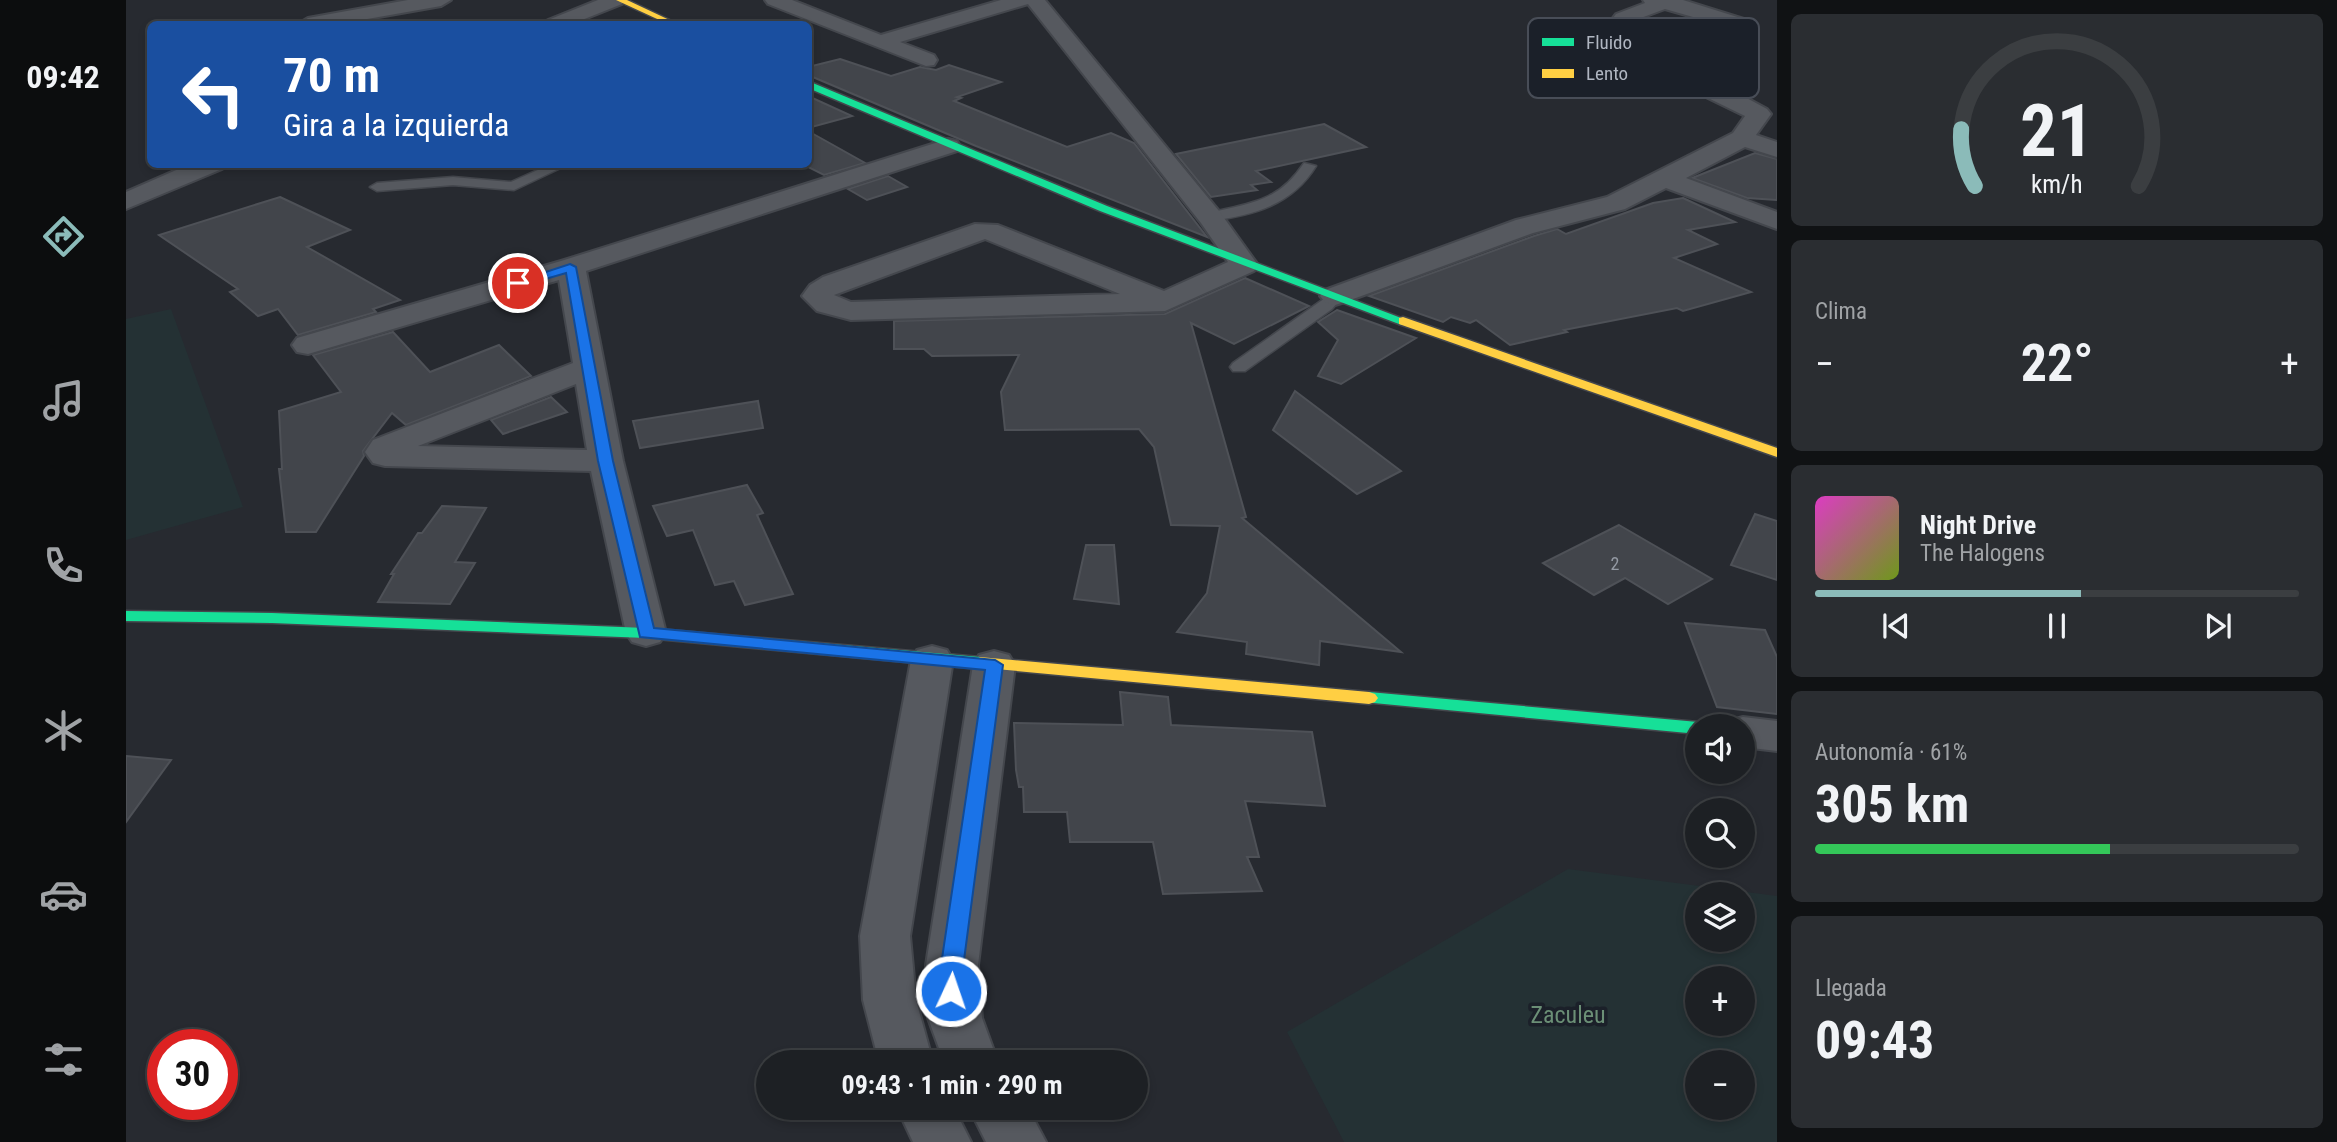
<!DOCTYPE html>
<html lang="es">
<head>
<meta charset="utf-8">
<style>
  body { margin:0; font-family:"Roboto Condensed",sans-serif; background:#2a2d31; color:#f1f3f6; height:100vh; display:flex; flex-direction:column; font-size:26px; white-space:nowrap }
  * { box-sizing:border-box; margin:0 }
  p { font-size:23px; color:#a0a3a6 }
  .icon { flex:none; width:38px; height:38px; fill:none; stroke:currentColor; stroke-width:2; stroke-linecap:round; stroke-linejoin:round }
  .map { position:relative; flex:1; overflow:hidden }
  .details { display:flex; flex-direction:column; gap:14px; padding:14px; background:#101214; width:560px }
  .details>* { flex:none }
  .top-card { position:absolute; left:21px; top:21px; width:665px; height:147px; border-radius:10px; box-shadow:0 4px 10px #0003,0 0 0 2px #3b3e41; background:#1a4fa0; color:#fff; overflow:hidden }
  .controls { position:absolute; left:1559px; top:714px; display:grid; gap:14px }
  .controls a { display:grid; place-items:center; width:70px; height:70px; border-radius:50%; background:#1d2024; box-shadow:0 4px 10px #0003,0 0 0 2px #3b3e41; font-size:35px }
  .speed { position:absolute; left:21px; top:1029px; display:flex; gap:14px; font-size:35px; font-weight:700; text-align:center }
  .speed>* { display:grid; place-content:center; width:91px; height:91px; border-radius:50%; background:#1d2024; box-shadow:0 4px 10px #0003,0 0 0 2px #3b3e41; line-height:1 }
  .speed .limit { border:10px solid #d22; background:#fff; color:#111 }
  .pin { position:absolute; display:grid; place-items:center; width:60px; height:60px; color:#fff; margin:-30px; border:4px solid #fff; border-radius:50%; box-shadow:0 2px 7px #0007 }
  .me { position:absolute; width:77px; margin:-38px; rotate:3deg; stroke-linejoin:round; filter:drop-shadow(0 0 5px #0008) }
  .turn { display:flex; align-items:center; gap:24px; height:147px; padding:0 21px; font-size:32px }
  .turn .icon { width:91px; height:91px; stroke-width:2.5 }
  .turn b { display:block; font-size:49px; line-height:60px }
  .big { font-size:52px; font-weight:700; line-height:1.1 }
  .details .tile { flex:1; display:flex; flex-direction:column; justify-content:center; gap:10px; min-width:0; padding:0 24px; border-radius:10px; background:#2a2d31 }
  .details .dial { align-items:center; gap:0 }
  .dial svg { height:182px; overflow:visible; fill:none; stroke:#3b3e41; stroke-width:7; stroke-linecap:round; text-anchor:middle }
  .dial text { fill:#f1f3f6; stroke:none }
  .song { display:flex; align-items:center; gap:21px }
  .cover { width:84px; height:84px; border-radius:10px; background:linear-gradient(135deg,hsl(310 70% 55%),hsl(80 70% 35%)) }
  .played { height:7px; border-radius:4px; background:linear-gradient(90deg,#8bbbb9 55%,#3b3e41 55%) }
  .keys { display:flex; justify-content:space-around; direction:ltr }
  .heat { display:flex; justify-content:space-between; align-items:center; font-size:38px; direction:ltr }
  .charge { height:10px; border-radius:5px; background:linear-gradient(90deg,#34c759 61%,#3b3e41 0) }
  .trip { position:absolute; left:630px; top:1050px; width:392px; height:70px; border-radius:35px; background:#1d2024; box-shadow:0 4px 10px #0003,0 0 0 2px #3b3e41; font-weight:700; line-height:70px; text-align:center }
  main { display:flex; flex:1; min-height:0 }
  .dock { display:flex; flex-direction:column; width:126px; justify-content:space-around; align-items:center; background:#0c0d0e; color:#a0a3a6 }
  .dock .icon { width:49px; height:49px }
  .dock .on { color:#8bbbb9 }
  .dock b { font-size:32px; color:#f1f3f6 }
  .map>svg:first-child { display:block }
  .green { fill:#243134; fill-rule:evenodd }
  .building { fill:#42454b; stroke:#4e5157; stroke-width:2 }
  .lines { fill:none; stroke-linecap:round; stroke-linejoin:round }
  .lane-casing { stroke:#44474d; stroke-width:3 }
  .street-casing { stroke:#44474d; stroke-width:4 }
  .fast-casing { stroke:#44474d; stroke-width:3 }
  .slow-casing { stroke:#44474d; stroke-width:3 }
  .lane { fill:#56595f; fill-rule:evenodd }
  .street { fill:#56595f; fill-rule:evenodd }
  .fast { fill:#16e098; fill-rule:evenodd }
  .slow { fill:#ffcf43; fill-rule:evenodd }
  .route { fill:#1a73e8; stroke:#114b97; stroke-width:2 }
  .labels { text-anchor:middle; stroke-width:7; stroke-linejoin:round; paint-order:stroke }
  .number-label { font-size:18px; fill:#949aa4 }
  .near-park-label { font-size:24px; fill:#6b8f76; stroke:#1b2029 }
  .key { fill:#1b2029; stroke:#484d57; stroke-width:2 }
  .key-label { font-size:19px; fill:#b0b6c1 }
</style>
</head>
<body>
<main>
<nav class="dock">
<b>09:42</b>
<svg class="icon on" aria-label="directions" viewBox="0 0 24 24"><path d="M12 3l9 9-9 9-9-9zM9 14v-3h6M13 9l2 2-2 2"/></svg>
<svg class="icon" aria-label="music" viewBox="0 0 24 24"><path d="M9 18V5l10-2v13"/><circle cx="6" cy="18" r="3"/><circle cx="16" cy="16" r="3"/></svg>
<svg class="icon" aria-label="phone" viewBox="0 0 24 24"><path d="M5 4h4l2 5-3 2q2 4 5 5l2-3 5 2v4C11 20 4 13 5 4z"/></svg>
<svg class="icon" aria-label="climate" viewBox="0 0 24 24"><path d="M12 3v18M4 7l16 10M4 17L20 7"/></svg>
<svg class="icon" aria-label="car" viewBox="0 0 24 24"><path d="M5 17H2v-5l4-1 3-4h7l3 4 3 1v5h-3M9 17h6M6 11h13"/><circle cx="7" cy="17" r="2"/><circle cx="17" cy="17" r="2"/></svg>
<svg class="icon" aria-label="filters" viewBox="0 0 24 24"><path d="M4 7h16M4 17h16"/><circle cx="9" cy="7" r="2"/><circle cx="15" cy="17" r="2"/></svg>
</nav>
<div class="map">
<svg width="1651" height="1142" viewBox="0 0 1651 1142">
  <rect width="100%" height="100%" fill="#272a30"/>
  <g class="green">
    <path d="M 45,309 L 117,507 L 0,540 L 0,319 Z"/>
    <path d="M 1442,869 L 1651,896 L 1651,1142 L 1218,1142 L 1161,1032 ZM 1572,894 L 1617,894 L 1617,940 L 1572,940 ZM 1572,978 L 1617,978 L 1617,1024 L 1572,1024 ZM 1572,1062 L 1617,1062 L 1617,1108 L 1572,1108 Z"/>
  </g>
  <g class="building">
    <path d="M 714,59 L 765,76 L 794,67 L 810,70 L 823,65 L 875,82 L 831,97 L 835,98 L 828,101 L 941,147 L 985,133 L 1008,143 L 1081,237 L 850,146 L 682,75 L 682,67 Z"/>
    <path d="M 682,96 L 726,116 L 682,128 Z"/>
    <path d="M 1198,124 L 1240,147 L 1130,171 L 1145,182 L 1125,185 L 1131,190 L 1085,197 L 1050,154 Z"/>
    <path d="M 682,131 L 739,163 L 698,175 L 682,167 Z"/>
    <path d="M 1629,153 L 1651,159 L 1651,200 L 1621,198 L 1566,178 Z"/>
    <path d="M 762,176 L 781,187 L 741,200 L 722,189 Z"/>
    <path d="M 154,197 L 224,230 L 181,247 L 274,300 L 247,309 L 250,312 L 172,335 L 152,309 L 132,316 L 104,292 L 112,289 L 33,235 Z"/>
    <path d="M 1557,198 L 1609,222 L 1562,230 L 1591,244 L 1548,258 L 1625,292 L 1557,311 L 1551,308 L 1438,330 L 1441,332 L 1384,345 L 1350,320 L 1344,323 L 1325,317 L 1317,322 L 1243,296 L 1408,236 L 1431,229 L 1440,234 L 1527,203 Z"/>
    <path d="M 1119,278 L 1183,306 L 1108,344 L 1065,323 L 1120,517 L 1116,518 L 1275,652 L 1194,641 L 1193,665 L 1120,654 L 1121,642 L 1051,632 L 1081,593 L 1094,526 L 1045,525 L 1028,447 L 1013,429 L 879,430 L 875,392 L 893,355 L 806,356 L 798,349 L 768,349 L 768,321 L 1039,314 Z"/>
    <path d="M 1211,310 L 1290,338 L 1215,384 L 1192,376 L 1212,340 L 1192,322 Z"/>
    <path d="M 267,332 L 304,372 L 373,345 L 405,376 L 280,425 L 266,413 L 237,451 L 238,456 L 190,532 L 160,532 L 153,469 L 156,469 L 153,411 L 215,392 L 187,355 Z"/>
    <path d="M 1169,391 L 1275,471 L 1231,494 L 1147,430 Z"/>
    <path d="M 425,397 L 441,412 L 377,434 L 365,420 Z"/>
    <path d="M 632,401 L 637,428 L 514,448 L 507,421 Z"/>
    <path d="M 621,485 L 637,513 L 631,515 L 667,594 L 619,605 L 608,581 L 589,585 L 567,530 L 541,536 L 527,506 Z"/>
    <path d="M 316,506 L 360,508 L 329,562 L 349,563 L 324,604 L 252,602 L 268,574 L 265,574 L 292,533 L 296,533 Z"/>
    <path d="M 1629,514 L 1651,521 L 1651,580 L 1605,565 Z"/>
    <path d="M 1493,525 L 1586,579 L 1542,604 L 1499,578 L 1468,595 L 1417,563 Z"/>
    <path d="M 960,545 L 988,545 L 993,604 L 948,599 Z"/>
    <path d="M 1559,623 L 1639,630 L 1651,657 L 1651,714 L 1591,707 Z"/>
    <path d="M 994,692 L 1042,697 L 1045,725 L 1186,732 L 1199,806 L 1119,801 L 1133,857 L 1121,857 L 1136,891 L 1037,894 L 1027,842 L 944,842 L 941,812 L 898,812 L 897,787 L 893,787 L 890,770 L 888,723 L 997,725 Z"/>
    <path d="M 0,756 L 45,760 L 0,822 Z"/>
  </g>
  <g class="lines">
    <g class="lane-casing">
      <g id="lane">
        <path d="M 1178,163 L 1190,166 C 1166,205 1128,215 1084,221 L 1077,217 L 1079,214 C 1122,203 1151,204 1178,163 Z"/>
        <path d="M 425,164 L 443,164 L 388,190 L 327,185 L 251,191 L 244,187 L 251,183 L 327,177 L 385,182 Z"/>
        <path d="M 1209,291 L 1217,296 L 1206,309 L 1119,371 L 1107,371 L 1104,367 L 1107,363 Z"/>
      </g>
    </g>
    <g class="street-casing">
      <g id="street">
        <path d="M 282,0 L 325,0 L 315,6 L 213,24 L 172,24 L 182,18 Z"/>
        <path d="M 472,0 L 499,0 L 496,4 L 446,24 L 419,24 L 422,20 Z"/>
        <path d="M 639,0 L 666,0 L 755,35 L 875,0 L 919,0 L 1093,211 L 1132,265 L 1128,271 L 1039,311 L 725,320 L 691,311 L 676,296 L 684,285 L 697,277 L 849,224 L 872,225 L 1038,291 L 1102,262 L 1075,223 L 902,4 L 774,42 L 808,55 L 811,60 L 808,65 L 800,66 L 642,4 ZM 859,239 L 994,294 L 725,302 L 708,295 Z"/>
        <path d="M 1517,0 L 1557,0 L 1621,20 L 1624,24 L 1622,31 L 1599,50 L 1591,82 L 1641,109 L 1645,114 L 1630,135 L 1651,142 L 1651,157 L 1619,147 L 1560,178 L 1651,212 L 1651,229 L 1540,188 L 1499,209 L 1407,233 L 1219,302 L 1209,305 L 1199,302 L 1194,296 L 1199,290 L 1390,220 L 1481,197 L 1607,133 L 1619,116 L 1582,98 L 1568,84 L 1578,48 L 1602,27 L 1539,9 L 1504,22 L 1490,22 L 1487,18 L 1490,14 L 1519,3 Z"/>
        <path d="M 822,139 L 831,141 L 834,146 L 831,151 L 460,271 L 497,461 L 540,633 L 534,642 L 520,646 L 506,642 L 500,633 L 465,471 L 259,466 L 247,463 L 239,452 L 247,440 L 447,363 L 433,280 L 182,354 L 171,352 L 166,345 L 171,338 L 435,261 ZM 450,384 L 461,450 L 292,446 Z"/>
        <path d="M 64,164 L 99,164 L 96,169 L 0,209 L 0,192 Z"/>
        <path d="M 806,646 L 821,650 L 827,660 L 784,936 L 790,1000 L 807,1062 L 753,1062 L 737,1000 L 734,936 L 785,660 L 791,650 Z"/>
        <path d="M 868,651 L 883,655 L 889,665 L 852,965 L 856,1018 L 872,1062 L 818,1062 L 802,1018 L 800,965 L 847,665 L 853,655 Z"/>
        <path d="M 1617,717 L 1651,721 L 1651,751 L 1617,747 L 1617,726 L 1598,726 L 1602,721 Z"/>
        <path d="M 771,1108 L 828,1108 L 845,1142 L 787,1142 Z"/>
        <path d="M 843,1108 L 902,1108 L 920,1142 L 860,1142 Z"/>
      </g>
    </g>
    <g class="fast-casing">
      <g id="fast">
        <path d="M 682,81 L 981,206 L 1283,321 L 1277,325 L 1273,324 L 974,211 L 682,88 Z"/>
        <path d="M 0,611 L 146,613 L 520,628 L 854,657 L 862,663 L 854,669 L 520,638 L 146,623 L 0,621 Z"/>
        <path d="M 1243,692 L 1572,722 L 1580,726 L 1572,726 L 1572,734 L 1237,702 L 1234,698 L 1237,694 Z"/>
      </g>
    </g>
    <g class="slow-casing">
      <g id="slow">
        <path d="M 490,0 L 501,0 L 552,24 L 542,24 Z"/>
        <path d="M 1277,317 L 1651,448 L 1651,457 L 1273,324 L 1273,318 Z"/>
        <path d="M 854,657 L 1243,692 L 1249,694 L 1252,698 L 1249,702 L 1243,704 L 848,667 L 846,663 Z"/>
      </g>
    </g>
    <use href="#lane" class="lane"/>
    <use href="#street" class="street"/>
    <use href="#fast" class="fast"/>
    <use href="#slow" class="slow"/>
  </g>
  <path class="route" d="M 444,264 L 450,267 L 487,461 L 528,628 L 869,660 L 877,665 L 833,998 L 825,1000 L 818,998 L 815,991 L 815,965 L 859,670 L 514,637 L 472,461 L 440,273 L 392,287 L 386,283 Z"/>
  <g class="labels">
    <g class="number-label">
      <text x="1489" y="570">2</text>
    </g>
    <g class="near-park-label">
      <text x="1442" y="1023">Zaculeu</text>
    </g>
  </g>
  <rect x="1402" y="18" width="231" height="80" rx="10" class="key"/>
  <rect x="1416" y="38" width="32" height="8" fill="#16e098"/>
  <rect x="1416" y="69" width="32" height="9" fill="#ffcf43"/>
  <g class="key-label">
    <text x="1460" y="49">Fluido</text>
    <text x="1460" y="80">Lento</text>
  </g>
</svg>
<div class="controls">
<a><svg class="icon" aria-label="sound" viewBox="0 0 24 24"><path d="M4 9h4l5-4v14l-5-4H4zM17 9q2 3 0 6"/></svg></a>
<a><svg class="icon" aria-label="search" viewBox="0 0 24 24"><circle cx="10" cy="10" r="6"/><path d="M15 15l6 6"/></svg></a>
<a><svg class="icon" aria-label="layers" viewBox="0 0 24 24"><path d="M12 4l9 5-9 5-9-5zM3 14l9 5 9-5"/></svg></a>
<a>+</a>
<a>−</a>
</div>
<div class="speed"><div class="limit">30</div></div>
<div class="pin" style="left:392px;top:283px;background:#d93025"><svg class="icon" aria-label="arrive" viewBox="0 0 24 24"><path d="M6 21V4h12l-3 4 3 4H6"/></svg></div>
<svg class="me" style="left:825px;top:991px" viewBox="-20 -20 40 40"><circle r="17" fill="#1a73e8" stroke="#fff" stroke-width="3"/><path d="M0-11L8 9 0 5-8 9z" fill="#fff"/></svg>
<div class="trip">09:43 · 1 min · 290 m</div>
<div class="top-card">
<div class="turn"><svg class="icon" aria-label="left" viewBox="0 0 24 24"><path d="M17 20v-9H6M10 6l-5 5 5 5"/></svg><div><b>70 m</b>Gira a la izquierda</div></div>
</div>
</div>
<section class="details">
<div class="tile dial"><svg viewBox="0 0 100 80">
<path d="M14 69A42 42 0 1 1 86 69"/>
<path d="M14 69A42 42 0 0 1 8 44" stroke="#8bbbb9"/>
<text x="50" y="56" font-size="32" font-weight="700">21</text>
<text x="50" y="72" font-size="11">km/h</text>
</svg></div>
<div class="tile"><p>Clima</p>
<div class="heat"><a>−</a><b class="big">22°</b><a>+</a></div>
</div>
<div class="tile">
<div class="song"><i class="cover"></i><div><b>Night Drive</b><p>The Halogens</p></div></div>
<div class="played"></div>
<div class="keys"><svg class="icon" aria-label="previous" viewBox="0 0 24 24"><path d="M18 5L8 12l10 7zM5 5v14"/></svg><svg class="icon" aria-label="pause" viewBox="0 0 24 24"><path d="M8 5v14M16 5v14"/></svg><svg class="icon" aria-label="next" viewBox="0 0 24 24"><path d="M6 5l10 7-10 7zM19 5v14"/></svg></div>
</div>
<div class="tile"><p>Autonomía · 61%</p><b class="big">305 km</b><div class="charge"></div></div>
<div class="tile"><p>Llegada</p><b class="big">09:43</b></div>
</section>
</main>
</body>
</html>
